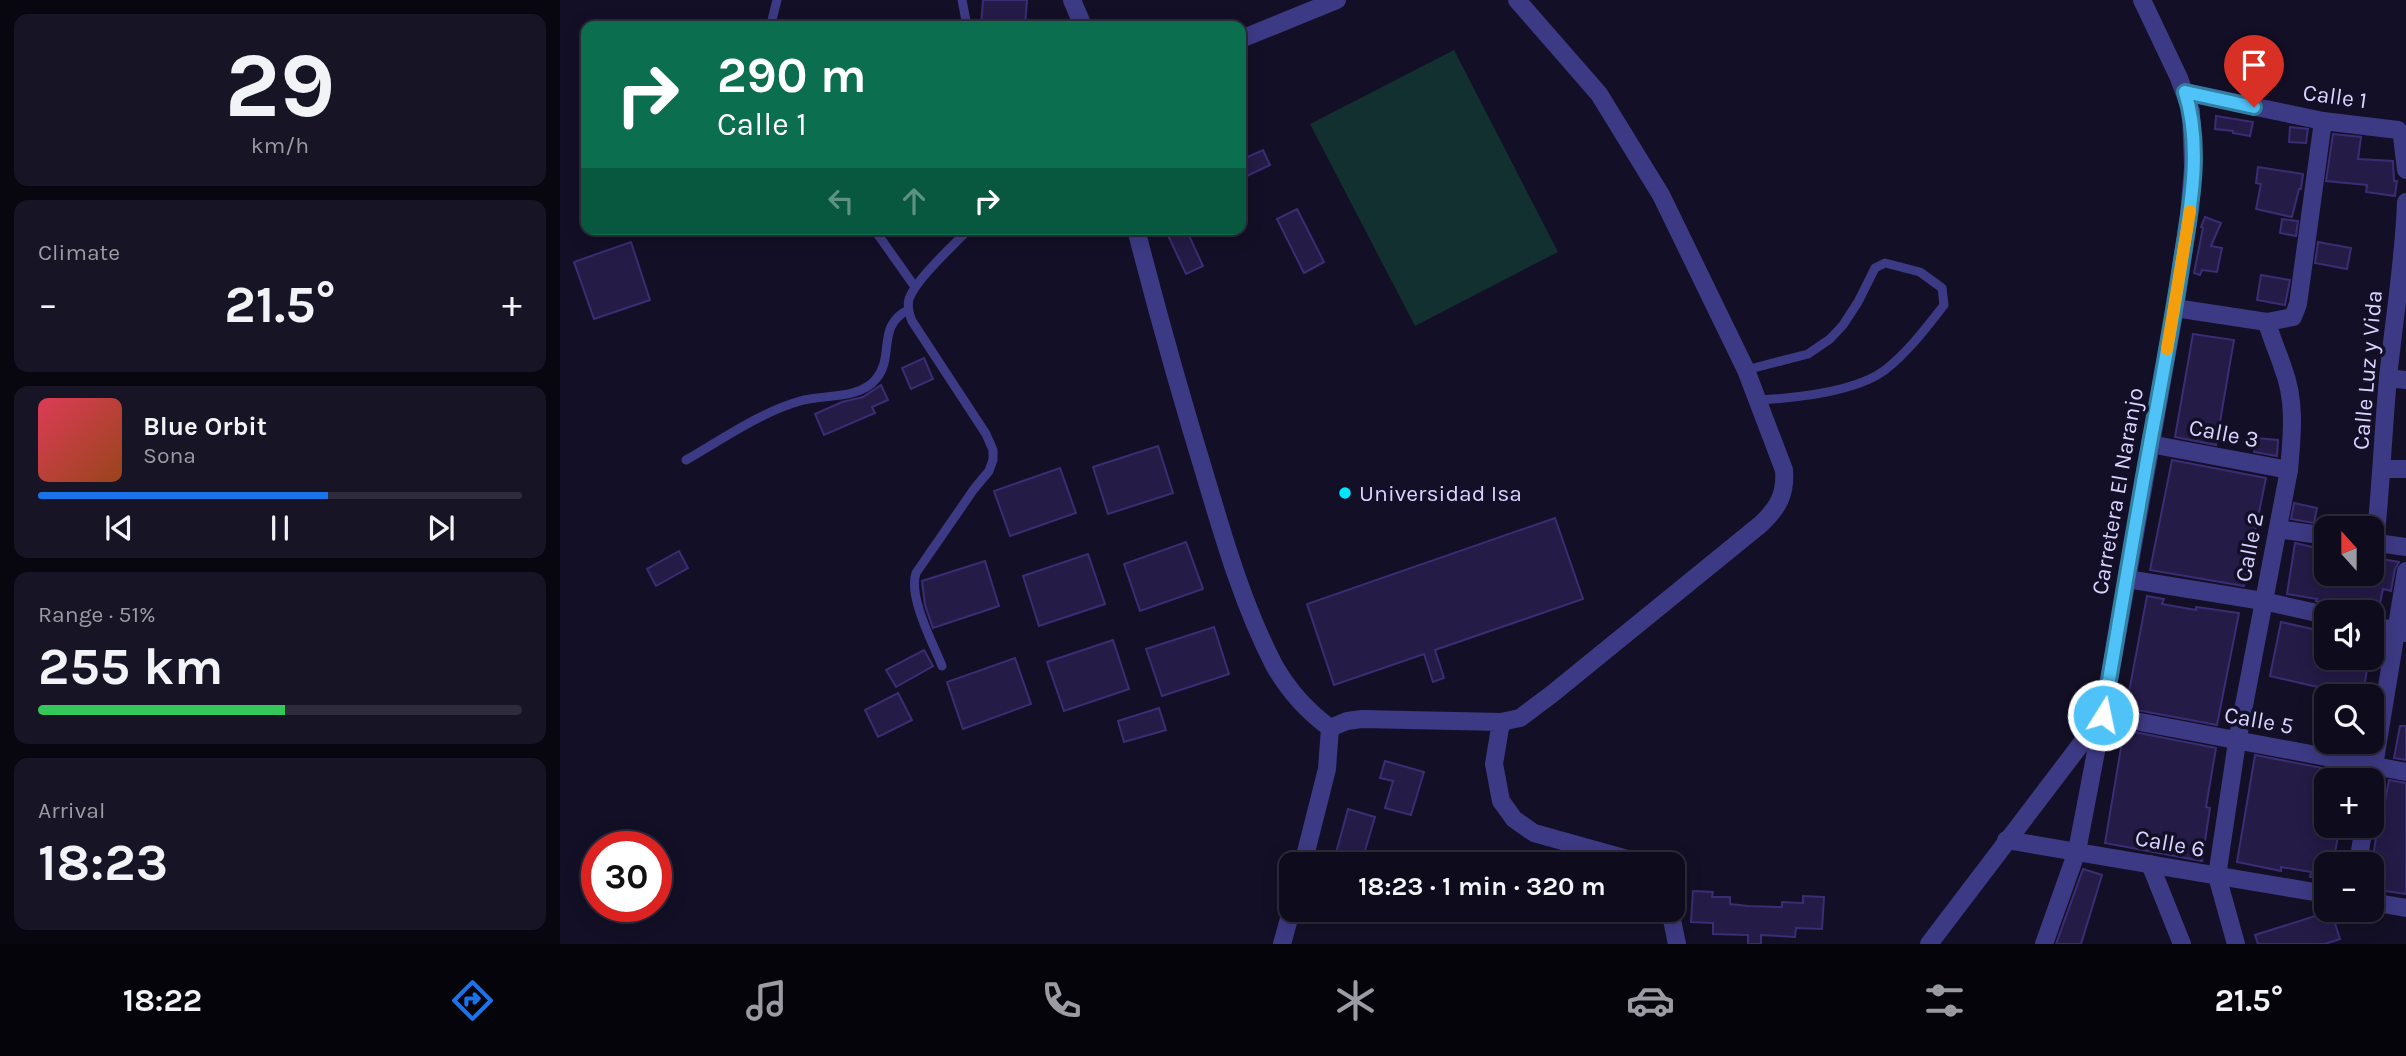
<!DOCTYPE html>
<html lang="en">
<head>
<meta charset="utf-8">
<style>
  body { margin:0; font-family:Karla,sans-serif; background:#171425; color:#f1f3f6; height:100vh; display:flex; flex-direction:column; font-size:26px; white-space:nowrap }
  * { box-sizing:border-box; margin:0 }
  p { font-size:23px; color:#9b9ba3 }
  .icon { flex:none; width:38px; height:38px; fill:none; stroke:currentColor; stroke-width:2; stroke-linecap:round; stroke-linejoin:round }
  .map { position:relative; flex:1; overflow:hidden }
  .panel { display:flex; flex-direction:column; gap:14px; padding:14px; background:#08060f; width:560px }
  .panel>* { flex:none }
  .hud { position:absolute; left:21px; top:21px; width:665px; height:214px; border-radius:14px; box-shadow:0 4px 18px #0003,0 0 0 2px #2e2b3b; background:#0b6e4f; color:#fff; overflow:hidden }
  .needle { width:46px; rotate:339deg }
  .controls { position:absolute; left:1754px; top:516px; display:grid; gap:14px }
  .controls a { display:grid; place-items:center; width:70px; height:70px; border-radius:14px; background:#0e0b1c; box-shadow:0 4px 18px #0003,0 0 0 2px #2e2b3b; font-size:35px }
  .speed { position:absolute; left:21px; top:831px; display:flex; gap:14px; font-size:35px; font-weight:700; text-align:center }
  .speed>* { display:grid; place-content:center; width:91px; height:91px; border-radius:50%; background:#0e0b1c; box-shadow:0 4px 18px #0003,0 0 0 2px #2e2b3b; line-height:1 }
  .speed .limit { border:10px solid #d22; background:#fff; color:#111 }
  .pin { position:absolute; display:grid; place-items:center; width:60px; height:60px; color:#fff; margin:-72px -30px; border-radius:50% 50% 50% 0; rotate:-45deg; box-shadow:0 0 7px #0007 }
  .pin .icon { rotate:45deg }
  .me { position:absolute; width:77px; margin:-38px; rotate:10deg; stroke-linejoin:round; filter:drop-shadow(0 0 5px #0008) }
  .turn { display:flex; align-items:center; gap:24px; height:147px; padding:0 21px; font-size:32px }
  .turn .icon { width:91px; height:91px; stroke-width:2.5 }
  .turn b { display:block; font-size:49px; line-height:60px }
  .lanes { display:flex; align-items:center; height:66px; padding:0 21px; background:#0003; justify-content:center; gap:35px; direction:ltr }
  .lanes .off { opacity:.35 }
  .big { font-size:52px; font-weight:700; line-height:1.1 }
  .panel .widget { flex:1; display:flex; flex-direction:column; justify-content:center; gap:10px; min-width:0; padding:0 24px; border-radius:14px; background:#171425 }
  .panel .dial { align-items:center; gap:0 }
  .dial b { font-size:91px; line-height:1 }
  .song { display:flex; align-items:center; gap:21px }
  .cover { width:84px; height:84px; border-radius:10px; background:linear-gradient(135deg,hsl(350 70% 55%),hsl(20 70% 35%)) }
  .played { height:7px; border-radius:4px; background:linear-gradient(90deg,#1a73e8 60%,#2e2b3b 60%) }
  .keys { display:flex; justify-content:space-around; direction:ltr }
  .heat { display:flex; justify-content:space-between; align-items:center; font-size:38px; direction:ltr }
  .charge { height:10px; border-radius:5px; background:linear-gradient(90deg,#34c759 51%,#2e2b3b 0) }
  .trip { position:absolute; left:719px; top:852px; width:406px; height:70px; border-radius:14px; background:#0e0b1c; box-shadow:0 4px 18px #0003,0 0 0 2px #2e2b3b; font-weight:700; line-height:70px; text-align:center }
  .tab-bar { display:flex; height:112px; justify-content:space-around; align-items:center; background:#06040b; color:#9b9ba3 }
  .tab-bar .icon { width:49px; height:49px }
  .tab-bar .selected { color:#1a73e8 }
  .tab-bar b { font-size:32px; color:#f1f3f6 }
  main { display:flex; flex:1; min-height:0 }
  .map>svg:first-child { display:block }
  .green { fill:#12302f }
  .building { fill:#241b47; stroke:#3b2d73; stroke-width:2 }
  .lines { fill:none; stroke-linecap:round; stroke-linejoin:round }
  .service { stroke:#3d3a85; stroke-width:9 }
  .minor { stroke:#3d3a85; stroke-width:18 }
  .route-casing { stroke:#337fa1; stroke-width:18 }
  .route { stroke:#4fc3f7; stroke-width:12 }
  .slow { stroke:#f59e0b; stroke-width:12 }
  .poi-dot { fill:#00e5ff; stroke:#130f26; stroke-width:2.5 }
  .labels { text-anchor:middle; stroke-width:7; stroke-linejoin:round; paint-order:stroke }
  .street-label { font-size:23px; fill:#d9d4ff; stroke:#130f26 }
  .poi-label { font-size:23px; fill:#d9d4ff; stroke:#130f26; text-anchor:start }
</style>
</head>
<body>
<main>
<section class="panel">
<div class="widget dial"><b>29</b><p>km/h</p></div>
<div class="widget"><p>Climate</p>
<div class="heat"><a>−</a><b class="big">21.5°</b><a>+</a></div>
</div>
<div class="widget">
<div class="song"><i class="cover"></i><div><b>Blue Orbit</b><p>Sona</p></div></div>
<div class="played"></div>
<div class="keys"><svg class="icon" aria-label="previous" viewBox="0 0 24 24"><path d="M18 5L8 12l10 7zM5 5v14"/></svg><svg class="icon" aria-label="pause" viewBox="0 0 24 24"><path d="M8 5v14M16 5v14"/></svg><svg class="icon" aria-label="next" viewBox="0 0 24 24"><path d="M6 5l10 7-10 7zM19 5v14"/></svg></div>
</div>
<div class="widget"><p>Range · 51%</p><b class="big">255 km</b><div class="charge"></div></div>
<div class="widget"><p>Arrival</p><b class="big">18:23</b></div>
</section>
<div class="map">
<svg width="1846" height="944" viewBox="0 0 1846 944">
  <rect width="100%" height="100%" fill="#130f26"/>
  <path class="green" d="M 894,50 L 998,252 L 855,326 L 750,124 Z"/>
  <g class="building">
    <path d="M 423,0 L 467,0 L 465,26 L 421,26 Z"/>
    <path d="M 1656,116 L 1693,122 L 1690,136 L 1673,133 L 1673,131 L 1655,129 Z"/>
    <path d="M 1730,127 L 1748,129 L 1746,143 L 1729,142 Z"/>
    <path d="M 1773,134 L 1801,137 L 1798,159 L 1833,161 L 1834,181 L 1837,181 L 1835,196 L 1806,192 L 1807,185 L 1766,181 Z"/>
    <path d="M 703,150 L 710,165 L 681,179 L 681,160 Z"/>
    <path d="M 1698,167 L 1743,174 L 1741,189 L 1739,189 L 1732,217 L 1696,209 L 1701,184 L 1696,183 Z"/>
    <path d="M 737,209 L 764,262 L 744,273 L 717,219 Z"/>
    <path d="M 1645,217 L 1661,223 L 1651,246 L 1662,248 L 1657,272 L 1642,270 L 1640,275 L 1634,273 L 1643,228 L 1641,227 Z"/>
    <path d="M 1722,219 L 1738,221 L 1736,236 L 1720,233 Z"/>
    <path d="M 605,229 L 626,229 L 643,266 L 626,274 Z"/>
    <path d="M 71,242 L 90,300 L 34,319 L 14,262 Z"/>
    <path d="M 1758,242 L 1791,248 L 1787,269 L 1755,263 Z"/>
    <path d="M 1701,275 L 1730,280 L 1725,305 L 1697,300 Z"/>
    <path d="M 1633,334 L 1674,340 L 1656,445 L 1615,437 Z"/>
    <path d="M 364,358 L 373,379 L 351,389 L 342,368 Z"/>
    <path d="M 321,385 L 328,400 L 312,407 L 315,413 L 264,435 L 255,414 L 282,402 L 303,397 Z"/>
    <path d="M 1696,438 L 1718,440 L 1717,456 L 1694,452 Z"/>
    <path d="M 598,446 L 613,493 L 548,514 L 533,467 Z"/>
    <path d="M 1612,460 L 1706,478 L 1684,586 L 1590,570 Z"/>
    <path d="M 500,468 L 516,513 L 450,536 L 434,491 Z"/>
    <path d="M 1734,503 L 1757,508 L 1754,523 L 1731,519 Z"/>
    <path d="M 995,518 L 1023,599 L 875,650 L 884,678 L 873,682 L 864,654 L 774,685 L 747,604 Z"/>
    <path d="M 626,542 L 643,589 L 580,611 L 564,564 Z"/>
    <path d="M 1735,543 L 1766,550 L 1766,574 L 1811,574 L 1811,557 L 1839,562 L 1835,569 L 1831,591 L 1823,589 L 1818,612 L 1790,609 L 1756,601 L 1757,599 L 1727,594 Z"/>
    <path d="M 119,551 L 128,568 L 96,586 L 87,569 Z"/>
    <path d="M 528,554 L 545,604 L 479,626 L 463,576 Z"/>
    <path d="M 425,561 L 439,606 L 373,628 L 365,605 L 362,581 Z"/>
    <path d="M 1587,596 L 1604,599 L 1602,604 L 1636,610 L 1636,607 L 1679,613 L 1657,725 L 1566,708 Z"/>
    <path d="M 1721,622 L 1766,632 L 1766,658 L 1809,658 L 1803,694 L 1775,691 L 1710,676 Z"/>
    <path d="M 654,627 L 669,674 L 602,696 L 586,649 Z"/>
    <path d="M 553,640 L 569,689 L 504,711 L 487,662 Z"/>
    <path d="M 364,650 L 373,666 L 336,687 L 326,670 Z"/>
    <path d="M 455,658 L 471,704 L 403,729 L 387,682 Z"/>
    <path d="M 338,693 L 352,720 L 318,737 L 305,710 Z"/>
    <path d="M 599,708 L 606,730 L 564,742 L 558,721 Z"/>
    <path d="M 1840,726 L 1846,726 L 1846,760 L 1834,758 Z"/>
    <path d="M 1564,730 L 1656,748 L 1646,807 L 1650,808 L 1642,861 L 1545,843 Z"/>
    <path d="M 1695,755 L 1788,773 L 1787,780 L 1766,780 L 1766,828 L 1779,830 L 1773,864 L 1766,864 L 1766,879 L 1750,877 L 1751,872 L 1721,867 L 1721,871 L 1677,862 Z"/>
    <path d="M 825,761 L 864,772 L 851,815 L 825,808 L 833,781 L 820,778 Z"/>
    <path d="M 1829,780 L 1846,783 L 1846,894 L 1811,889 L 1811,871 L 1816,837 L 1818,837 Z"/>
    <path d="M 788,809 L 815,817 L 801,864 L 773,864 Z"/>
    <path d="M 1523,869 L 1542,875 L 1521,944 L 1496,944 Z"/>
    <path d="M 1133,891 L 1153,892 L 1152,897 L 1170,897 L 1170,904 L 1188,906 L 1222,907 L 1222,902 L 1243,903 L 1243,896 L 1264,897 L 1262,929 L 1236,928 L 1235,937 L 1201,935 L 1201,944 L 1188,944 L 1188,935 L 1153,934 L 1153,923 L 1131,922 Z"/>
    <path d="M 1771,911 L 1780,939 L 1765,944 L 1698,944 L 1695,935 Z"/>
  </g>
  <g class="lines">
    <g class="service">
      <path d="M 402,0 L 407,26"/>
      <path d="M 213,26 L 212,20 L 217,0"/>
      <path d="M 314,229 L 355,287"/>
      <path d="M 1186,370 L 1248,354 L 1270,339 L 1283,325 L 1298,302 L 1315,268 L 1325,263 L 1360,272 L 1382,288 L 1384,305 C 1366,328 1348,352 1325,370 C 1296,392 1234,398 1199,400"/>
      <path d="M 126,460 C 161,440 201,412 240,401 C 263,394 299,400 316,379 C 335,357 316,326 348,310"/>
      <path d="M 382,666 C 373,643 348,597 356,573 L 414,489 L 429,471 L 433,460 L 433,450 L 426,434 L 352,321 C 349,314 347,307 349,299 C 356,279 393,246 409,229"/>
    </g>
    <g class="minor">
      <path d="M 512,0 L 523,26"/>
      <path d="M 681,39 L 777,0"/>
      <path d="M 1625,92 L 1763,121 L 1838,130 L 1842,136 L 1846,170"/>
      <path d="M 576,229 C 598,315 622,400 648,485 C 666,546 685,609 714,665 C 728,690 747,711 770,728"/>
      <path d="M 1615,308 L 1707,322 L 1733,317 L 1738,304 L 1763,121"/>
      <path d="M 1828,378 L 1846,380"/>
      <path d="M 1590,444 L 1729,470"/>
      <path d="M 1823,469 L 1846,469"/>
      <path d="M 1718,529 L 1766,536"/>
      <path d="M 1811,542 L 1846,547"/>
      <path d="M 1815,543 C 1821,488 1823,432 1828,378 C 1834,319 1844,261 1846,202"/>
      <path d="M 1567,579 L 1703,601 L 1766,615"/>
      <path d="M 1811,625 L 1846,633"/>
      <path d="M 941,722 L 960,718 L 992,694 L 1201,524 C 1218,508 1226,494 1224,470 L 1186,370 L 1101,195 L 1039,94 L 957,0"/>
      <path d="M 770,728 L 787,721 L 802,719 L 941,722 L 934,764 L 941,801 L 954,819 L 974,833 L 1085,864"/>
      <path d="M 1811,784 L 1846,571"/>
      <path d="M 1446,840 L 1766,894"/>
      <path d="M 743,864 L 767,769 L 770,728"/>
      <path d="M 1590,864 L 1622,944"/>
      <path d="M 1798,864 L 1804,826"/>
      <path d="M 1811,902 L 1846,908"/>
      <path d="M 1110,910 L 1117,944"/>
      <path d="M 722,944 L 732,908"/>
      <path d="M 1369,944 L 1543,715 L 1615,308 L 1629,216 L 1633,167 L 1631,111 L 1619,78 L 1582,0"/>
      <path d="M 1484,944 L 1517,851 L 1543,715 L 1846,772"/>
      <path d="M 1676,944 L 1657,876 L 1677,742 L 1729,470 C 1732,436 1736,401 1723,368 C 1718,352 1711,338 1707,322"/>
    </g>
  </g>
  <g class="lines">
    <g class="route-casing">
      <path id="route" d="M 1543,715 C 1559,623 1574,530 1591,438 C 1602,379 1613,320 1622,260 C 1631,205 1642,146 1625,92 L 1694,107"/>
    </g>
    <use href="#route" class="route"/>
    <path class="slow" d="M 1607,349 L 1630,211"/>
  </g>
  <circle class="poi-dot" cx="785" cy="493" r="7"/>
  <g class="labels">
    <g class="street-label">
      <text transform="translate(1775 96) rotate(8)" y="8">Calle 1</text>
      <text transform="translate(1807 370) rotate(-85)" y="8">Calle Luz y Vida</text>
      <text transform="translate(1664 433) rotate(11)" y="8">Calle 3</text>
      <text transform="translate(1557 491) rotate(-80)" y="8">Carretera El Naranjo</text>
      <text transform="translate(1689 547) rotate(-79)" y="8">Calle 2</text>
      <text transform="translate(1699 720) rotate(10)" y="8">Calle 5</text>
      <text transform="translate(1610 843) rotate(10)" y="8">Calle 6</text>
    </g>
    <g class="poi-label">
      <text x="799" y="501">Universidad Isa</text>
    </g>
  </g>
</svg>
<div class="controls">
<a><svg class="needle" viewBox="-14 -14 28 28"><path d="M0-13l5 13h-10z" fill="#e53935"/><path d="M0 13l5-13h-10z" fill="#9b9ba3"/></svg></a>
<a><svg class="icon" aria-label="sound" viewBox="0 0 24 24"><path d="M4 9h4l5-4v14l-5-4H4zM17 9q2 3 0 6"/></svg></a>
<a><svg class="icon" aria-label="search" viewBox="0 0 24 24"><circle cx="10" cy="10" r="6"/><path d="M15 15l6 6"/></svg></a>
<a>+</a>
<a>−</a>
</div>
<div class="speed"><div class="limit">30</div></div>
<div class="pin" style="left:1694px;top:107px;background:#d93025"><svg class="icon" aria-label="arrive" viewBox="0 0 24 24"><path d="M6 21V4h12l-3 4 3 4H6"/></svg></div>
<svg class="me" style="left:1543px;top:715px" viewBox="-20 -20 40 40"><circle r="17" fill="#4fc3f7" stroke="#fff" stroke-width="3"/><path d="M0-11L8 9 0 5-8 9z" fill="#fff"/></svg>
<div class="trip">18:23 · 1 min · 320 m</div>
<div class="hud">
<div class="turn"><svg class="icon" aria-label="right" viewBox="0 0 24 24"><path d="M7 20v-9h11M14 6l5 5-5 5"/></svg><div><b>290 m</b>Calle 1</div></div>
<div class="lanes"><svg class="icon off" aria-label="left" viewBox="0 0 24 24"><path d="M17 20v-9H6M10 6l-5 5 5 5"/></svg><svg class="icon off" aria-label="ahead" viewBox="0 0 24 24"><path d="M12 20V5M6 11l6-6 6 6"/></svg><svg class="icon" aria-label="right" viewBox="0 0 24 24"><path d="M7 20v-9h11M14 6l5 5-5 5"/></svg></div>
</div>
</div>
</main>
<nav class="tab-bar">
<b>18:22</b>
<svg class="icon selected" aria-label="directions" viewBox="0 0 24 24"><path d="M12 3l9 9-9 9-9-9zM9 14v-3h6M13 9l2 2-2 2"/></svg>
<svg class="icon" aria-label="music" viewBox="0 0 24 24"><path d="M9 18V5l10-2v13"/><circle cx="6" cy="18" r="3"/><circle cx="16" cy="16" r="3"/></svg>
<svg class="icon" aria-label="phone" viewBox="0 0 24 24"><path d="M5 4h4l2 5-3 2q2 4 5 5l2-3 5 2v4C11 20 4 13 5 4z"/></svg>
<svg class="icon" aria-label="climate" viewBox="0 0 24 24"><path d="M12 3v18M4 7l16 10M4 17L20 7"/></svg>
<svg class="icon" aria-label="car" viewBox="0 0 24 24"><path d="M5 17H2v-5l4-1 3-4h7l3 4 3 1v5h-3M9 17h6M6 11h13"/><circle cx="7" cy="17" r="2"/><circle cx="17" cy="17" r="2"/></svg>
<svg class="icon" aria-label="filters" viewBox="0 0 24 24"><path d="M4 7h16M4 17h16"/><circle cx="9" cy="7" r="2"/><circle cx="15" cy="17" r="2"/></svg>
<b>21.5°</b>
</nav>
</body>
</html>
